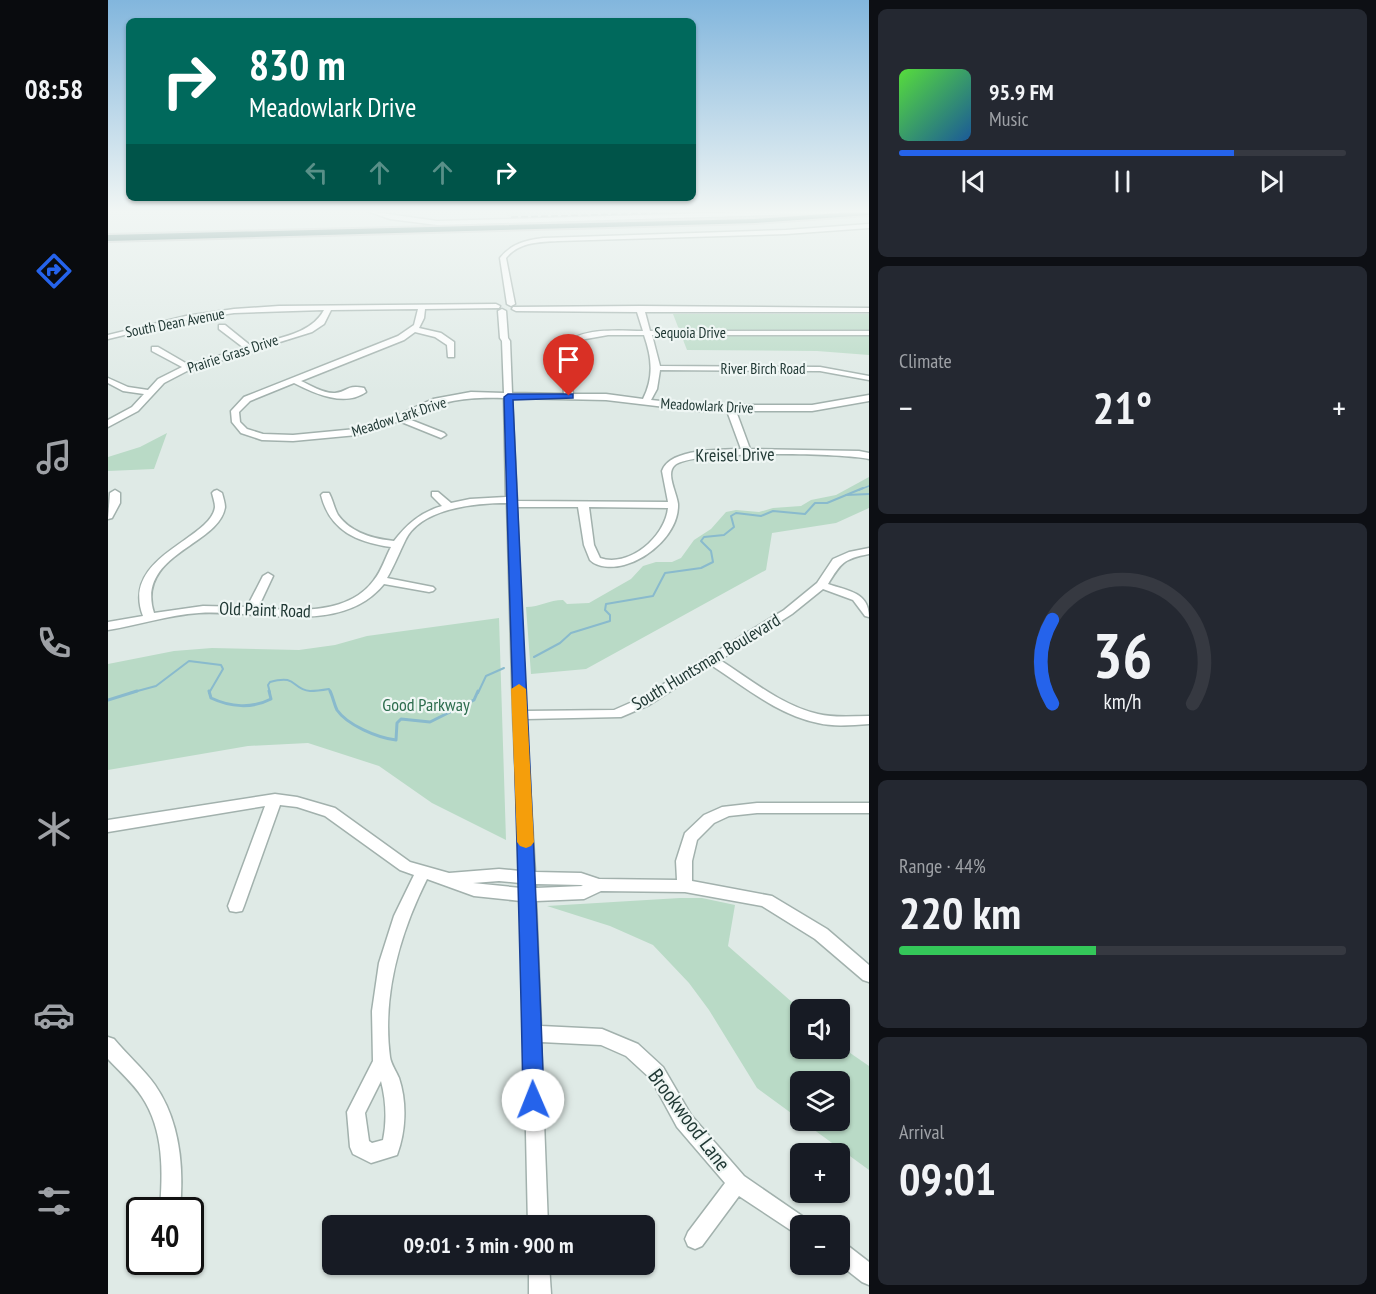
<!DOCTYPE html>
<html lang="en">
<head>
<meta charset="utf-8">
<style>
  body { margin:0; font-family:"PT Sans Narrow",sans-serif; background:#242831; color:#f1f3f6; height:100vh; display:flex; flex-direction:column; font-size:22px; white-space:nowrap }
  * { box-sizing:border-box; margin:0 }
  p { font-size:20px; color:#9ea1a6 }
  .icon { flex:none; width:33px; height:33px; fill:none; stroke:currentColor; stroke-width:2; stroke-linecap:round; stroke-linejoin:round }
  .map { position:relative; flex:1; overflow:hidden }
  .side { display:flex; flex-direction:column; gap:9px; padding:9px; background:#0d0f14; width:507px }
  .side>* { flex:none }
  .guide { position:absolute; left:18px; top:18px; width:570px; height:183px; border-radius:9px; box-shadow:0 2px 4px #0004; background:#00695c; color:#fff; overflow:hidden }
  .controls { position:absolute; left:682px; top:999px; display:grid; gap:12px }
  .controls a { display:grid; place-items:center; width:60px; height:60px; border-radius:9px; background:#171b24; box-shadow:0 2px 4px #0004; font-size:30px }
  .speed { position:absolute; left:18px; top:1197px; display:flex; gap:12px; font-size:30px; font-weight:700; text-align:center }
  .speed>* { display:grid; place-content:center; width:78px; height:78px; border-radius:50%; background:#171b24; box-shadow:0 2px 4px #0004; line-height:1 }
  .speed .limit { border:3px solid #111; border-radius:9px; background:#fff; color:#111 }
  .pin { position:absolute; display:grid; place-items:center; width:51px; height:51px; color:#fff; margin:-62px -26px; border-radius:50% 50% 50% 0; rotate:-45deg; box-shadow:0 0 6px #0007 }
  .pin .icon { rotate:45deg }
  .me { position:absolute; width:66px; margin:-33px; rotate:359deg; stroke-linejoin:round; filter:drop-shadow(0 0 4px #0008) }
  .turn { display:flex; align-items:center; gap:21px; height:126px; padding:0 24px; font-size:27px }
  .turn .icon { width:78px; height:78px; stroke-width:2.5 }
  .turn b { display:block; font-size:42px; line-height:51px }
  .lanes { display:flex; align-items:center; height:57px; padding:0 24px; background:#0003; justify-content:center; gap:30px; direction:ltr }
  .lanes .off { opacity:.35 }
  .big { font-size:45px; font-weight:700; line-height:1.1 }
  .side .tile { flex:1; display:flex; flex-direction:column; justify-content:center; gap:9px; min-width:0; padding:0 21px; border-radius:9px; background:#242831 }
  .side .dial { align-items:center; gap:0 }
  .dial svg { height:156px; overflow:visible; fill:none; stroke:#363941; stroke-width:7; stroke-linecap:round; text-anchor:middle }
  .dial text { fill:#f1f3f6; stroke:none }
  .song { display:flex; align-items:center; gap:18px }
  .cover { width:72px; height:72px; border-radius:9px; background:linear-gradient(135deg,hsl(110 70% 55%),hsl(210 70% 35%)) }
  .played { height:6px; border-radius:3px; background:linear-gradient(90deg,#2563eb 75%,#363941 75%) }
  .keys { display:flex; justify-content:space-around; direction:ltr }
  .heat { display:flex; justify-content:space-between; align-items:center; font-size:33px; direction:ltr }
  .charge { height:9px; border-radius:4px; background:linear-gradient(90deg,#34c759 44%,#363941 0) }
  .trip { position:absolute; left:214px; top:1215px; width:333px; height:60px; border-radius:9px; background:#171b24; box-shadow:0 2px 4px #0004; font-weight:700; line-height:60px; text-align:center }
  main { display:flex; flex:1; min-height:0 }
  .tabs { display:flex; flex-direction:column; width:108px; justify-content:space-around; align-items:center; background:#090b0e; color:#9ea1a6 }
  .tabs .icon { width:42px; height:42px }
  .tabs .current { color:#2563eb }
  .tabs b { font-size:27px; color:#f1f3f6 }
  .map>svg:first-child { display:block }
  .green { fill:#b9dac6; fill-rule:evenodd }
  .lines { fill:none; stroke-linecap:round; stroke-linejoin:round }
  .stream-far2 { stroke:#89bacd; stroke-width:1.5 }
  .stream-far1 { stroke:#89bacd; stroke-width:2 }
  .stream { stroke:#89bacd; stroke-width:3 }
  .minor-casing { stroke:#a2b1ad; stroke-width:3 }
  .highway-casing { stroke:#bcc4c2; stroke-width:4 }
  .minor { fill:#fff; fill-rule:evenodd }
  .highway { fill:#2e635f; fill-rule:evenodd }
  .rail { stroke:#5b7571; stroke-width:1.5; stroke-dasharray:7 3; stroke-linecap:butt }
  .route { fill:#2563eb; stroke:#184099; stroke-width:1.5 }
  .slow { fill:#f59e0b }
  .labels { text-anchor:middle; stroke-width:4.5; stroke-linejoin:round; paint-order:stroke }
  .far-street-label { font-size:15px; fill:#213935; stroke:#eff6f4 }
  .street-label { font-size:18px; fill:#213935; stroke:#eff6f4 }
  .park-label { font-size:18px; fill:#2d6d4e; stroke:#eff6f4 }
  .near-street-label { font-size:21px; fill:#213935; stroke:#eff6f4 }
</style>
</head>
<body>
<main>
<nav class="tabs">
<b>08:58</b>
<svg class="icon current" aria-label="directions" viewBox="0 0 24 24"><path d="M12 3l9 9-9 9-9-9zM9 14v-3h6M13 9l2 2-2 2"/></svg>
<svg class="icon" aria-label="music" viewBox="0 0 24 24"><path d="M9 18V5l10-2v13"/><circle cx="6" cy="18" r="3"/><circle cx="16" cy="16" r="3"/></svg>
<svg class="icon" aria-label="phone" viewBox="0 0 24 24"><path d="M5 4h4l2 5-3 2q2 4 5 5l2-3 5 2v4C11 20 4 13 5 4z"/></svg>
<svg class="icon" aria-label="climate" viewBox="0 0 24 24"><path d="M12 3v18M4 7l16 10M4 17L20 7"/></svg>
<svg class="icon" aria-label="car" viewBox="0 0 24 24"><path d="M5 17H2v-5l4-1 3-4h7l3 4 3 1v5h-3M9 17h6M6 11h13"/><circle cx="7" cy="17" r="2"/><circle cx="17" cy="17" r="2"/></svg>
<svg class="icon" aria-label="filters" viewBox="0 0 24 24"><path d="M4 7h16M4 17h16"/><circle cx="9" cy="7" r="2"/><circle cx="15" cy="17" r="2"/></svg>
</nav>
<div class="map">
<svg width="761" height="1294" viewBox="0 0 761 1294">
  <rect width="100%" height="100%" fill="#dfeae6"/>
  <g class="green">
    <path d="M 398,211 L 427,213 L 593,211 L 399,216 Z"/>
    <path d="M 565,314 L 761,314 L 761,355 L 709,351 L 579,350 Z"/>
    <path d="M 59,433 L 46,469 L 0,471 L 0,457 L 32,447 Z"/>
    <path d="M 761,477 L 761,508 L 728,523 L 664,533 L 658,570 L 478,669 L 423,674 L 418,607 C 432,607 441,600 455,600 L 459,604 L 481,603 L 523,579 L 535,566 L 548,562 L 564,562 L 573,558 L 586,540 L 603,529 L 618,512 L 628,510 L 651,512 L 665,508 L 693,506 L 703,500 L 728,495 Z"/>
    <path d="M 391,618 L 398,840 L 324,803 L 271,766 L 200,743 L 140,746 L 0,770 L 0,664 L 66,651 L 104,648 L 191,650 L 227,645 L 259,636 Z"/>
    <path d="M 572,898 L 594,898 L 627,905 L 620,946 L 693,1010 L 693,1048 L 732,1048 L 732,1046 L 761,1066 L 761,1170 L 649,1088 L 601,1010 L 581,983 L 545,945 L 502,926 L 439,906 ZM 693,1082 L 732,1082 L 732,1120 L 693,1120 Z"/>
  </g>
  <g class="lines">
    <path class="stream-far2" d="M 751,490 L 761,486"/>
    <g class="stream-far1">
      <path d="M 738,495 L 761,494"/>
      <path d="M 426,657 L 452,643 L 463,633 L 502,621 L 502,615 L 497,610 L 498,604 L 545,596 L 557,573 L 593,568 L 605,562 L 603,551 L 593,541 L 596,537 L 616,535 L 626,527 L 623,516 L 628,513 L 653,516 L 665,511 L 697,514 L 707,503 L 719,503 L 755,488"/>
      <path d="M 22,693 L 48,686 L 81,661 L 113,665 L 115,669 L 101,693"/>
      <path d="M 162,693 L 160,685 L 162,682 C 190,674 183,689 202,691 C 208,691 215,690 221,689 L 223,693"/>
      <path d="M 370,693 L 378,676 L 396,668"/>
    </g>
    <g class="stream">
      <path d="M 101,691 L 103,698 C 122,707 144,709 163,699 L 161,691"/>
      <path d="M 222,691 C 225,697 226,704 229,710 C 239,725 270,738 288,740 L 289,723 L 293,719 L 322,722 L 366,700 L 370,691"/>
      <path d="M 0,700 L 29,691"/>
    </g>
    <g class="minor-casing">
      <g id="minor">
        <path d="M 259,211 L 329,221 L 675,211 L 734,211 L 731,213 L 329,225 L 282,219 Z"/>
        <path d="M 761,224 L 761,228 L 678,234 L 450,241 C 431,242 411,242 398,258 L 407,304 L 403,306 L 399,304 L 392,258 C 403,244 418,240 435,238 L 678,230 Z"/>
        <path d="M 388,304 L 392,306 L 391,308 L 317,309 L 316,318 L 311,328 L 333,333 L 346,342 L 346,357 L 340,357 L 339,345 L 327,337 L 307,332 L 296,340 L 193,381 C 202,385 216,394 227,393 C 240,392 238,384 256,388 L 258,392 C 237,407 207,394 186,383 L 142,401 L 131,412 L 132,422 L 139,429 L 155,434 L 185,435 L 248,429 L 288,416 L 325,399 L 363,392 L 396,393 L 394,341 L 392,338 L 390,311 L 394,309 L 398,311 L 400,338 L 402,341 L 404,393 L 456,394 L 452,348 C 472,326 508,331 535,331 L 529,312 L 408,311 L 404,309 L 405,307 L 532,306 L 761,308 L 761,312 L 537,312 L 542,331 L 761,331 L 761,335 L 544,335 L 552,366 L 712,367 L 761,376 L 761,380 L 712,371 L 552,370 L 549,389 L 543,400 L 591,405 L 704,405 L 761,395 L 761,401 L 704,411 L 628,411 L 642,449 L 751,451 L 761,453 L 761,459 C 734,453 584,450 567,465 C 557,473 569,493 570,504 C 571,532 542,558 516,565 C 505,568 490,568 482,560 L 476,545 L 470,507 L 409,507 L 417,711 L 506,710 L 531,699 L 676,610 L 709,583 L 725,559 L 741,552 L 761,548 L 761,554 C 735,559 733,563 720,584 C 740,591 761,592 761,617 L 757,616 L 745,600 L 715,589 L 684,614 L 612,660 C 642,679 674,706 710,714 C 726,718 744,716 761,716 L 761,724 C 744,725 726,727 710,723 C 670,715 637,687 603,665 L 541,705 L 513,717 L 418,719 L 427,872 L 473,873 L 491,879 L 569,880 L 568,861 L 577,833 L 596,815 L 614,807 L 649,803 L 761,803 L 761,813 L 649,813 L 621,816 L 606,823 L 589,840 L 584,861 L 584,881 L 664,896 L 719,929 L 761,965 L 761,982 L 755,980 L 707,939 L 654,906 L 577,892 L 493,891 L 476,899 L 428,901 L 433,1026 L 494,1029 L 530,1044 L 555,1067 L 583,1115 L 636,1176 L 700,1220 L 702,1226 L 693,1226 L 693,1237 L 631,1196 L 594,1246 L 587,1249 L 580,1246 L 577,1239 L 580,1232 L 617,1183 L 569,1127 L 543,1079 L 518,1056 L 493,1045 L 433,1042 L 440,1226 L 420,1226 L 413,901 L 366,896 L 319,879 C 292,933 274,996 282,1057 C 283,1064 288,1071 291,1078 C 299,1102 298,1131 289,1155 L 263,1163 L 245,1154 L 242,1147 L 239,1112 L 265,1061 L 264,1011 L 271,963 L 286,916 L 306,875 L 292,870 L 217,816 L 189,807 L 172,805 L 136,906 L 134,911 L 128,912 L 122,911 L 120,906 L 157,806 L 0,832 L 0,820 L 167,794 L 189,797 L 227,808 L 302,862 L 341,873 L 391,869 L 412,871 L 405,715 L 399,503 C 368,503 312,508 297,541 C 292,551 286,566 279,578 L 325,587 L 327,589 L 325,591 L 321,592 L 276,584 C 233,637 148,609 91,613 C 60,615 31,625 0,630 L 0,622 L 35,616 C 12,556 103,540 107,507 C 107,503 105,497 104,493 L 106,491 L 109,490 L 114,493 C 115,497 117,503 117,507 C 112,545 27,554 46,613 L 95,606 L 139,607 L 155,576 L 160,573 L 165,576 L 150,608 C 187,611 241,615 266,580 C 274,570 277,558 283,547 C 249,542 222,531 213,495 L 215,493 L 221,493 C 225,500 226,508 230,515 C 243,533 266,539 286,541 C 299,524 313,512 334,506 L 324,496 L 324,492 L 330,492 L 343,503 L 362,499 L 398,497 L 396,398 C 355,397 336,400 298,418 L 336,433 L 338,435 L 333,438 L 291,421 L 249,435 L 185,441 L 154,440 L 133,433 L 124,422 L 123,411 L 136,397 L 290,336 L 306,325 L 310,309 L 223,310 L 216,324 L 204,332 L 79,371 L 56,383 L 30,411 L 0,427 L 0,420 L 24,407 L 36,394 L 15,391 L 0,383 L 0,378 L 20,387 L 40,390 L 50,379 L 74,367 L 44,351 L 44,347 L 50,347 L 81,365 L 136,348 L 111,329 L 111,325 L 117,325 L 143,346 C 168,338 203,335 216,310 L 126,313 L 78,320 L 0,339 L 0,335 L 78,316 L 126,309 L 171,306 ZM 500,335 L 536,335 C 544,358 546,377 535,399 L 498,394 L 465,394 L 459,350 L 472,340 ZM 404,398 L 498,400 L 591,411 L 619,411 L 633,449 C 612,450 562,448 554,471 L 560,502 L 409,501 ZM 481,507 L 560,508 C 557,537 521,568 492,558 L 486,545 ZM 391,881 L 412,883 L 413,888 L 365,883 ZM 428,884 L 473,885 L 475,886 L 428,888 ZM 273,1081 C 278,1100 279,1121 275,1140 L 264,1143 L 261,1141 L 257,1113 Z"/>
        <path d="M 7,490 L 12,493 L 12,503 L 4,518 L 0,519 L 2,493 Z"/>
        <path d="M 0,1037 L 6,1039 C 19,1055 35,1068 47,1085 C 72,1121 76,1168 72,1210 L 52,1210 C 55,1172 56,1130 34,1097 C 25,1083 11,1071 0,1059 Z"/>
        <path d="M 732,1242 L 739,1245 L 761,1262 L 761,1285 L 754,1282 L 731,1264 Z"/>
        <path d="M 421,1264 L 441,1264 L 443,1294 L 421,1294 Z"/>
      </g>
    </g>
    <g class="highway-casing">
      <path id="highway" d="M 761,211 L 761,215 L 647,223 L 0,241 L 0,235 L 647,219 Z"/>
    </g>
    <use href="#minor" class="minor"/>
    <use href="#highway" class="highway"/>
    <path class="rail" d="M 403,217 L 623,211"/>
  </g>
  <linearGradient id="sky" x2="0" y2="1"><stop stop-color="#82b6dd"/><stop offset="0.54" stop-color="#f1f6f4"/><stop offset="1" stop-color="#f1f6f4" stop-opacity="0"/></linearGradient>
  <rect width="761" height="392" fill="url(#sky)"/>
  <path class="route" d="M 461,394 L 465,394 L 465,398 L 405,400 C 415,633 428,867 436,1100 L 433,1108 L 425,1110 L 418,1108 L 415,1100 C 411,866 402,632 396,397 L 400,394 Z"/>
  <path class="slow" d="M 411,684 L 418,689 L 426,842 L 423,846 L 418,848 L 412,846 L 409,842 L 403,689 Z"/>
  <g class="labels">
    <g class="far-street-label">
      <text transform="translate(67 323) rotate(-11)" y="5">South Dean Avenue</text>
      <text x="582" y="338">Sequoia Drive</text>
      <text transform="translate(125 354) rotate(-18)" y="5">Prairie Grass Drive</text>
      <text x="655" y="374">River Birch Road</text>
      <text transform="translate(599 406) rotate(3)" y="5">Meadowlark Drive</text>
      <text transform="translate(291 417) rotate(-18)" y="5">Meadow Lark Drive</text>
    </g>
    <g class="street-label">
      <text transform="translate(627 455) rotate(-1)" y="6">Kreisel Drive</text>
      <text transform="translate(157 610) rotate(2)" y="6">Old Paint Road</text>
      <text transform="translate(598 662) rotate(-31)" y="6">South Huntsman Boulevard</text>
    </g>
    <g class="park-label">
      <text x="318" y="711">Good Parkway</text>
    </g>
    <g class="near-street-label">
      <text transform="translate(581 1120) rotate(53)" y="7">Brookwood Lane</text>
    </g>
  </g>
</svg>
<div class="controls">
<a><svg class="icon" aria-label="sound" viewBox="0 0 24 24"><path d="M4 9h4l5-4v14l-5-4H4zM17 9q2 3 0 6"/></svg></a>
<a><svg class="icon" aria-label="layers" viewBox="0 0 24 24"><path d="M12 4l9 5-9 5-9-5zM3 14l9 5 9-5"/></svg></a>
<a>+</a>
<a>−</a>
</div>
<div class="speed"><div class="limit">40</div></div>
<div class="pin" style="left:461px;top:396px;background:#d93025"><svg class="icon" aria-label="arrive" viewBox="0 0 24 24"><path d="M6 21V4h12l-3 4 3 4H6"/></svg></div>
<svg class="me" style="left:425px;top:1100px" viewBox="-20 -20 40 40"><circle r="19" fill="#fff"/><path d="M0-13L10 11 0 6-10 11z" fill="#2563eb"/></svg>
<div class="trip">09:01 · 3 min · 900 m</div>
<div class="guide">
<div class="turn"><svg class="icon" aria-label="right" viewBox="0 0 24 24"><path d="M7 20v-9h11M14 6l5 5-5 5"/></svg><div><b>830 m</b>Meadowlark Drive</div></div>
<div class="lanes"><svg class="icon off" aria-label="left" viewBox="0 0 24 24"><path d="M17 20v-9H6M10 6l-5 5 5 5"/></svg><svg class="icon off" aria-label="ahead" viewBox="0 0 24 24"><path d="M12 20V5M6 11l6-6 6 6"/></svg><svg class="icon off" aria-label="ahead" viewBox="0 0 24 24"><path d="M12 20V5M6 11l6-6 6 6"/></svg><svg class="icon" aria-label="right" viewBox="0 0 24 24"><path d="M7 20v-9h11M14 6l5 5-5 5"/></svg></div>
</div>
</div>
<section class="side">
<div class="tile">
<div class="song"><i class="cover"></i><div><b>95.9 FM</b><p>Music</p></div></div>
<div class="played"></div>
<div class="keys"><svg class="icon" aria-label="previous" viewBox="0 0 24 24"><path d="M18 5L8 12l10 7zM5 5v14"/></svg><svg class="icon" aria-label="pause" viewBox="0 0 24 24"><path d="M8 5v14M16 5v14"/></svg><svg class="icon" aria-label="next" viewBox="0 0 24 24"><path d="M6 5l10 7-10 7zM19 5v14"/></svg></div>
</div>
<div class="tile"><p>Climate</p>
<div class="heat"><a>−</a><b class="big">21°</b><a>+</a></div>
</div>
<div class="tile dial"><svg viewBox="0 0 100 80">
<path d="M14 69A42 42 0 1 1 86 69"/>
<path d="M14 69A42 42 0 0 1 14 26" stroke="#2563eb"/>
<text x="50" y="56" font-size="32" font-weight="700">36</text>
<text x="50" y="72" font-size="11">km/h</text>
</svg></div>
<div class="tile"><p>Range · 44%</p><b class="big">220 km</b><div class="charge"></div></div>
<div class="tile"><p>Arrival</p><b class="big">09:01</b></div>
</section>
</main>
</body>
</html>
